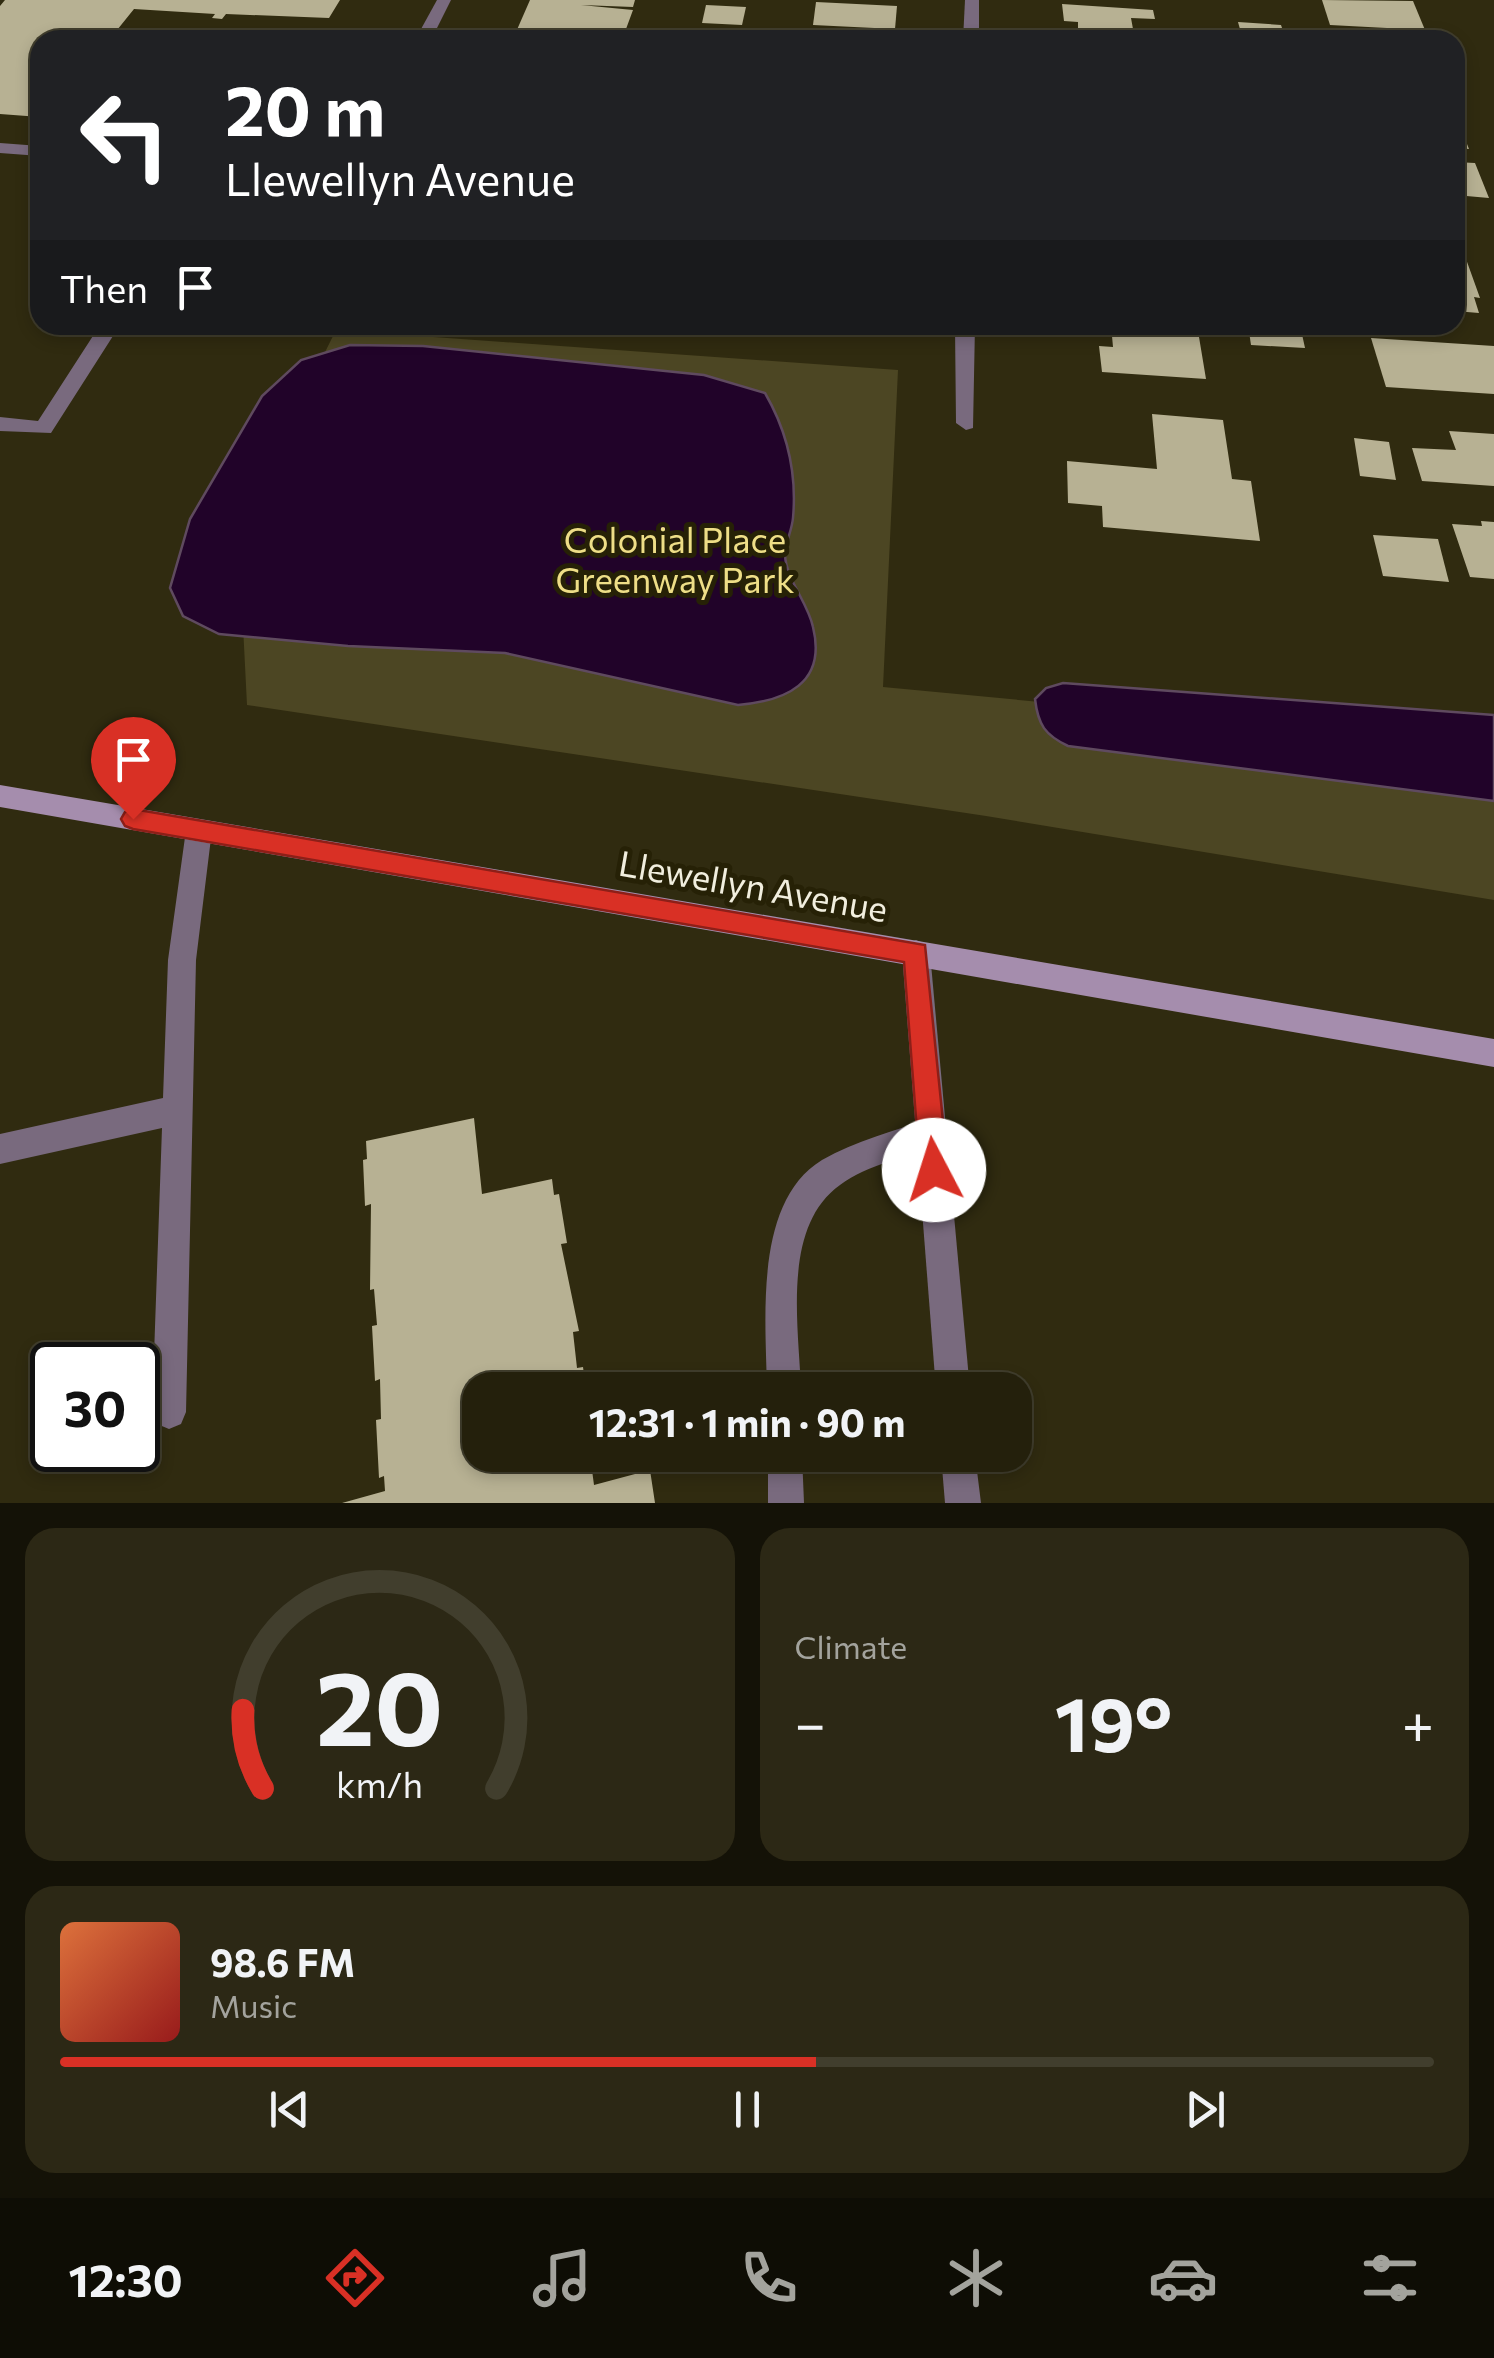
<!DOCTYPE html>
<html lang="en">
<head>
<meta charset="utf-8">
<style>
  body { margin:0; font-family:Commissioner,sans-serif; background:#2c2815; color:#f1f3f6; height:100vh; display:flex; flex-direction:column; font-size:38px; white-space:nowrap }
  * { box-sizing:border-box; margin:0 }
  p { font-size:32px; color:#a3a39d }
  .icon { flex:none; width:55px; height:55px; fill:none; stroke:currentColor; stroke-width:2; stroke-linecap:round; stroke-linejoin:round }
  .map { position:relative; height:1503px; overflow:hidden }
  .panel { display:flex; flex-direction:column; gap:25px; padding:25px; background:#141207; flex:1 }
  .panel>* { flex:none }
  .top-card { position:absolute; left:30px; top:30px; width:1435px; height:305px; border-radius:30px; box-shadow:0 5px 15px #0003,0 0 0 2px #413e2d; background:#202124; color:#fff; overflow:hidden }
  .speed { position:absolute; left:30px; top:1342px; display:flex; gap:20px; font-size:50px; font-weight:700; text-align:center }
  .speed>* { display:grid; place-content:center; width:130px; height:130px; border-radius:50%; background:#24200c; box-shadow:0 5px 15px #0003,0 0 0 2px #413e2d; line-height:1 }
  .speed .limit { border:5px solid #111; border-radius:15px; background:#fff; color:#111 }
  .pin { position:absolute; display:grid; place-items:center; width:85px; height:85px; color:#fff; margin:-102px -42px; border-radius:50% 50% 50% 0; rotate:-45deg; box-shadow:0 0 10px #0007 }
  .pin .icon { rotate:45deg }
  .me { position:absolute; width:110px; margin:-55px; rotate:355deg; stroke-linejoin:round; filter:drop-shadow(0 0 8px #0008) }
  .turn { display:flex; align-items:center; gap:35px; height:210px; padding:0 30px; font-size:45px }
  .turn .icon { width:130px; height:130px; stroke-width:2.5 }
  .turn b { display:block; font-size:70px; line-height:85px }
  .then { display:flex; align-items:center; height:95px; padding:0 30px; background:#0003; gap:20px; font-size:38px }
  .big { font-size:75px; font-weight:700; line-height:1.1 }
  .panel .widget { flex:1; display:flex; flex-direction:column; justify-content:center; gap:15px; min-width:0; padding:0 35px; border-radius:30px; background:#2c2815 }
  .panel .dial { align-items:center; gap:0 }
  .dial svg { height:260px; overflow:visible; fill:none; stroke:#413e2d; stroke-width:7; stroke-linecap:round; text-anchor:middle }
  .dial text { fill:#f1f3f6; stroke:none }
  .song { display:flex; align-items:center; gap:30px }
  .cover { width:120px; height:120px; border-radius:15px; background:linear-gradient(135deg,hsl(20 70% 55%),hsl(0 70% 35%)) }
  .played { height:10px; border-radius:5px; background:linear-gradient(90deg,#d93025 55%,#413e2d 55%) }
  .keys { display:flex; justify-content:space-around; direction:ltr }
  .heat { display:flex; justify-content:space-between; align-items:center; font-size:55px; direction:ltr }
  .panel .tiles { flex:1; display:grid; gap:25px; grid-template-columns:1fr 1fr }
  .widget:last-child { grid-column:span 2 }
  .trip { position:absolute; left:462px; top:1372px; width:570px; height:100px; border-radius:30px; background:#24200c; box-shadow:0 5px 15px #0003,0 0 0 2px #413e2d; font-weight:700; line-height:100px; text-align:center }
  .tabs { display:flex; height:160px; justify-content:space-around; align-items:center; background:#0e0d05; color:#a3a39d }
  .tabs .icon { width:70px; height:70px }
  .tabs .selected { color:#d93025 }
  .tabs b { font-size:45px; color:#f1f3f6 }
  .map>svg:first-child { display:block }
  .green { fill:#4c4623 }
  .water { fill:#210329; stroke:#5f4a5f; stroke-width:2.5 }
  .building { fill:#b7b193 }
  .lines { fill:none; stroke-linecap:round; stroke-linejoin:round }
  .lane { fill:#796a7e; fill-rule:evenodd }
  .street { fill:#796a7e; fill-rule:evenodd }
  .secondary { fill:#a58dad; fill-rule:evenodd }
  .route { fill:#d93025; stroke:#8d1f18; stroke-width:2.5 }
  .labels { text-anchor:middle; stroke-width:10; stroke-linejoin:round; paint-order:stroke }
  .park-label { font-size:35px; fill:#eede87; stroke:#262106 }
  .street-label { font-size:35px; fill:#f1eede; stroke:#262106 }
</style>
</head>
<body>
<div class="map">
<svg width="1494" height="1503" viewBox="0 0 1494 1503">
  <rect width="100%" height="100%" fill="#302b10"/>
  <path class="green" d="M 336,330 L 898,370 L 883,687 L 1494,745 L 1494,900 L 986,816 L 247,705 L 238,527 Z"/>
  <g class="water">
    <path d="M 350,345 L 423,346 L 704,375 L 765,393 C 787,431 797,474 793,518 C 792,530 785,544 785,555 C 786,579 808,603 813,627 C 827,684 785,701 738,705 L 505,653 L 348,646 L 219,634 L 183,616 L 170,588 L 190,519 L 262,396 L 301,360 Z"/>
    <path d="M 1063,683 L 1494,715 L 1494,801 L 1068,746 C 1045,735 1038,725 1035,699 L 1046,688 Z"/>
  </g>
  <g class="building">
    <path d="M 5,0 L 340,0 L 329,18 L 226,14 L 222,19 L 212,18 L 215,14 L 134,9 L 109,40 L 40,40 L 40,117 L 0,114 L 0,6 Z"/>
    <path d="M 530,0 L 635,0 L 633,7 L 581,5 L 633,10 L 626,29 L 599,28 L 596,37 L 516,32 Z"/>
    <path d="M 1322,0 L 1413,1 L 1425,30 L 1330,25 Z"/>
    <path d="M 816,2 L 897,6 L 895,29 L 813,25 Z"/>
    <path d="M 1062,4 L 1153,10 L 1155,19 L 1131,18 L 1135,40 L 1087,40 L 1086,31 L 1078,30 L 1078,22 L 1064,21 Z"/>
    <path d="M 706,5 L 746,7 L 742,25 L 702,23 Z"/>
    <path d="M 1238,22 L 1281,25 L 1286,40 L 1243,40 Z"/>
    <path d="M 1331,30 L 1428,35 L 1430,40 L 1335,40 Z"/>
    <path d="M 811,33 L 896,37 L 896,40 L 810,40 Z"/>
    <path d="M 1455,114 L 1469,149 L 1455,148 Z"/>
    <path d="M 1455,162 L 1475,163 L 1489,198 L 1455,195 Z"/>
    <path d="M 1455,258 L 1466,259 L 1480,298 L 1474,297 L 1479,313 L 1455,311 Z"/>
    <path d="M 1111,325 L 1179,325 L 1180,330 L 1198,331 L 1206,379 L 1102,372 L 1099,346 L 1113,347 Z"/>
    <path d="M 1248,325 L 1300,325 L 1305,348 L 1251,345 Z"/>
    <path d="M 1371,338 L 1494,346 L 1494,394 L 1386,387 Z"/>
    <path d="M 1152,414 L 1223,420 L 1232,479 L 1251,481 L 1260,541 L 1103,527 L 1102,506 L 1068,503 L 1067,461 L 1157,469 Z"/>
    <path d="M 1449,431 L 1494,434 L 1494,486 L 1422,481 L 1412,448 L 1456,450 Z"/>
    <path d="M 1354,438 L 1389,442 L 1396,480 L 1360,476 Z"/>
    <path d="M 1481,521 L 1494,522 L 1494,579 L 1470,577 L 1452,524 L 1482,526 Z"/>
    <path d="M 1373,535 L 1438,539 L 1449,582 L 1383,576 Z"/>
    <path d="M 474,1118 L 482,1194 L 552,1179 L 554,1195 L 559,1194 L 567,1243 L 561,1244 L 579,1331 L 573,1332 L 577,1368 L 583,1367 L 586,1390 L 480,1390 L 480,1455 L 590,1455 L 594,1485 L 650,1470 L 655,1503 L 342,1503 L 385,1491 L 384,1476 L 379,1478 L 376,1420 L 381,1419 L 380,1379 L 375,1381 L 372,1326 L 377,1325 L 374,1289 L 370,1290 L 371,1204 L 365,1206 L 363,1160 L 367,1159 L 366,1141 Z"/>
  </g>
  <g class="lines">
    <g class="lane">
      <path d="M 0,143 L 40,146 L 40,156 L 0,153 Z"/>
      <path d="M 100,325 L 120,325 L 51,433 L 0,431 L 0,417 L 38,421 Z"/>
      <path d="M 199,819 L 208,822 L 212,830 L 196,960 L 186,1412 L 181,1424 L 169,1429 L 157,1424 L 152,1412 L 162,1128 L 0,1164 L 0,1134 L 163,1098 L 168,960 L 186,830 L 190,822 Z"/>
      <path d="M 930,1118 L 941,1122 L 945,1133 L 941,1144 C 909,1157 868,1164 840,1185 C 781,1227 799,1327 801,1390 L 767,1390 C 766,1321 753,1202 822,1160 C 855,1141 895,1131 930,1118 Z"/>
      <path d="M 768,1455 L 802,1455 L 804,1503 L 768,1503 Z"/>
    </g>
    <g class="street">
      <path d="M 437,0 L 451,0 L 431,40 L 415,40 Z"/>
      <path d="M 965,0 L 979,0 L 979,40 L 963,40 Z"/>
      <path d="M 847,325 L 975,325 L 973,428 L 966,430 L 956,423 L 955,327 L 931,335 L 857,331 Z"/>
      <path d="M 916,940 L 926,944 L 930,953 L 970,1390 L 936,1390 L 902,953 L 906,944 Z"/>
      <path d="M 941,1455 L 975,1455 L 981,1503 L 945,1503 Z"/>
    </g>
    <path class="secondary" d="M 0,785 L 1494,1039 L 1494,1067 L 0,807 Z"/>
  </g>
  <path class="route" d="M 133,809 L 925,945 L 948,1170 L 944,1180 L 934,1184 L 924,1180 L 920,1170 L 904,962 L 133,829 L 125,826 L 121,819 L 125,812 Z"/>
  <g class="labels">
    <g class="park-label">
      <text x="675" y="553">Colonial Place<tspan x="675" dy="40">Greenway Park</tspan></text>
    </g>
    <g class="street-label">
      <text transform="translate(753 887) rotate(10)" y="12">Llewellyn Avenue</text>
    </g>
  </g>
</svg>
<div class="speed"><div class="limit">30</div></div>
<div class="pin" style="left:133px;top:819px;background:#d93025"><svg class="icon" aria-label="arrive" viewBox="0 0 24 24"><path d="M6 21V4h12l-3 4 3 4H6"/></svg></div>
<svg class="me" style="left:934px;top:1170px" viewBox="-20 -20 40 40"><circle r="19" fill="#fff"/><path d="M0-13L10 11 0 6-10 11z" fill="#d93025"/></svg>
<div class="trip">12:31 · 1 min · 90 m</div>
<div class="top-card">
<div class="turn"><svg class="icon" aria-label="left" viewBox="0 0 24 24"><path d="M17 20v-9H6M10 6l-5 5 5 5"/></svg><div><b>20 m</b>Llewellyn Avenue</div></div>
<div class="then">Then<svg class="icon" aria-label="arrive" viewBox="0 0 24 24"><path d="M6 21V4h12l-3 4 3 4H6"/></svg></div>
</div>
</div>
<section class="panel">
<div class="tiles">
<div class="widget dial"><svg viewBox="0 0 100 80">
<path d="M14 69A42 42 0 1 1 86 69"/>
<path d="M14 69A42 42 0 0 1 8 45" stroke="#d93025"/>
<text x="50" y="56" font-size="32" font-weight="700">20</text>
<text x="50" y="72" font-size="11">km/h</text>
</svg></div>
<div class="widget"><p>Climate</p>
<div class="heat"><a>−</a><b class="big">19°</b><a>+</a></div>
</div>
<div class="widget">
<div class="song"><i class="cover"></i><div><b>98.6 FM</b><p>Music</p></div></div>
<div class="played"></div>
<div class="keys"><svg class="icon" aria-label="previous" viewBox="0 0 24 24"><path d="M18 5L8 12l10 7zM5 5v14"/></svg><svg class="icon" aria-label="pause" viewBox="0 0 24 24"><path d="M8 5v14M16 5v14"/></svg><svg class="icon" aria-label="next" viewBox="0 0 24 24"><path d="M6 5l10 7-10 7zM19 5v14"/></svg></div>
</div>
</div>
</section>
<nav class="tabs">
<b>12:30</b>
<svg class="icon selected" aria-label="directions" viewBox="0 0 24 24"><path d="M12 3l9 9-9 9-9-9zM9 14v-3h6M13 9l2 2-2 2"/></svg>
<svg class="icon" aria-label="music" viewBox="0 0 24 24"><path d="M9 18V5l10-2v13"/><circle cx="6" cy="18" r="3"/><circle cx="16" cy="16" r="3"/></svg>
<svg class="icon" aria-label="phone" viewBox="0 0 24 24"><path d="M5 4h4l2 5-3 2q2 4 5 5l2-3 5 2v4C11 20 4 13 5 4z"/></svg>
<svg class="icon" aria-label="climate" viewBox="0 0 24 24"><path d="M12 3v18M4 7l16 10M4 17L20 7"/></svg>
<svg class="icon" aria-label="car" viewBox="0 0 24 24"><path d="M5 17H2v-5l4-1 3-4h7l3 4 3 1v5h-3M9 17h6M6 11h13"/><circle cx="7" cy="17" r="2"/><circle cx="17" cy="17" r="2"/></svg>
<svg class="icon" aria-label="filters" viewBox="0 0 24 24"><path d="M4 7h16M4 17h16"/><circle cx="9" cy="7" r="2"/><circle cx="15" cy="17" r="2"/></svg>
</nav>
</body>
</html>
